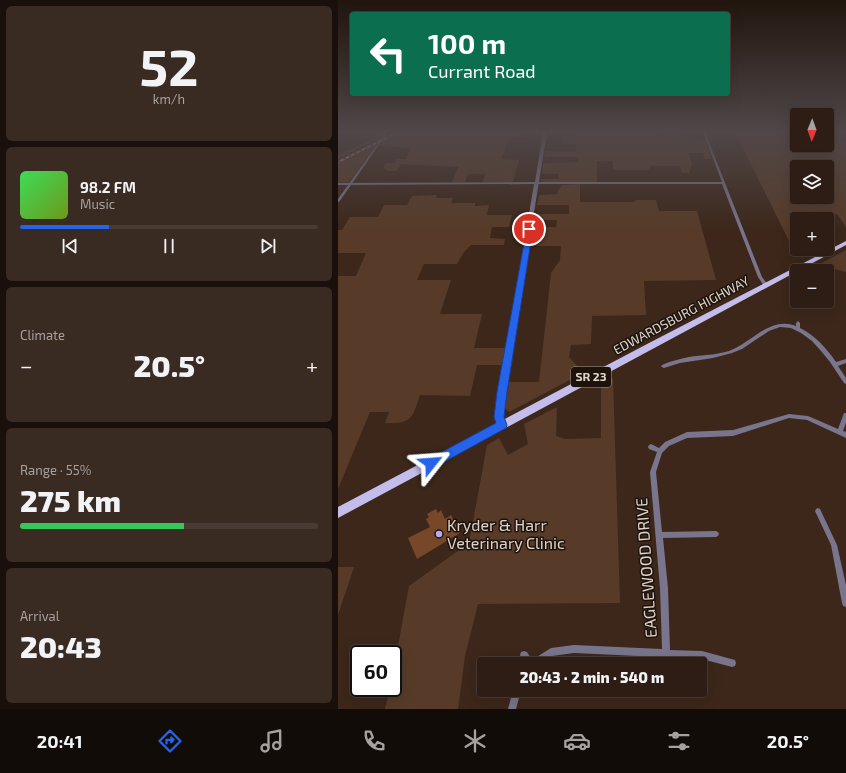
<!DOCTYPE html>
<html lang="en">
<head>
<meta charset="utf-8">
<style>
  body { margin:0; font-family:"Exo 2",sans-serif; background:#392a22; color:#f1f3f6; height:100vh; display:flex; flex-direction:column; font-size:15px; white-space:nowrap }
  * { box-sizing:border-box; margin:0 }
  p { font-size:13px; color:#a7a2a0 }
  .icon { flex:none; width:22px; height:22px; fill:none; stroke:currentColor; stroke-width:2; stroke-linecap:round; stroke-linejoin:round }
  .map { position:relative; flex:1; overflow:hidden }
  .panel { display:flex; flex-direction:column; gap:6px; padding:6px; background:#19100b; width:338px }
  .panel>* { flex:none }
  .guide { position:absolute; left:12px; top:12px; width:380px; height:84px; border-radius:4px; box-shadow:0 4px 16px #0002,0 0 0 1px #483b34; background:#0b6e4f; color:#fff; overflow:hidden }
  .needle { width:26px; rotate:181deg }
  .buttons { position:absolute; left:452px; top:108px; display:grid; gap:8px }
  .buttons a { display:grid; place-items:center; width:44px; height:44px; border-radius:4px; background:#2d1d14; box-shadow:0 4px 16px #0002,0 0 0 1px #483b34; font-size:20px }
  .speed { position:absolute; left:12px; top:645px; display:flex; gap:8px; font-size:20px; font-weight:700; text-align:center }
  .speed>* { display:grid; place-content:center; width:52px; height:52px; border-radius:50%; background:#2d1d14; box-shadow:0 4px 16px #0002,0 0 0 1px #483b34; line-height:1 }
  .speed .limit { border:2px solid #111; border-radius:6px; background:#fff; color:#111 }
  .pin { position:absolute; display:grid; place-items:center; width:34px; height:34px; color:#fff; margin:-17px; border:2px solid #fff; border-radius:50%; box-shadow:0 1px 4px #0007 }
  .me { position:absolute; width:44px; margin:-22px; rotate:62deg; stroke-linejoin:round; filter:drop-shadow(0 0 3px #0008) }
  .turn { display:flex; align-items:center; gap:14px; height:84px; padding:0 12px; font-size:18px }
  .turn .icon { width:52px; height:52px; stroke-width:2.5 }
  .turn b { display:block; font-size:28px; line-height:34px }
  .big { font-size:30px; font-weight:800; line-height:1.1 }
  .panel .tile { flex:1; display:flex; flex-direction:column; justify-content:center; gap:6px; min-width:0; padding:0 14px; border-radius:6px; background:#392a22 }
  .panel .dial { align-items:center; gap:0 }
  .dial b { font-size:52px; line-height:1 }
  .song { display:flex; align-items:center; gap:12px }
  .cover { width:48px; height:48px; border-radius:6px; background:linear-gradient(135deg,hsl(130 70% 55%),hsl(80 70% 35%)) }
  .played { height:4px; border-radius:2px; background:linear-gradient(90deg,#2563eb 30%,#483b34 30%) }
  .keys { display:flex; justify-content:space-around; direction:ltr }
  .heat { display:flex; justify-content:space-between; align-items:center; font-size:22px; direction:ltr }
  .charge { height:6px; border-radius:3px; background:linear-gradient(90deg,#34c759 55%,#483b34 0) }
  .trip { position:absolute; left:139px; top:657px; width:230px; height:40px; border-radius:4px; background:#2d1d14; box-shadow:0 4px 16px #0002,0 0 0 1px #483b34; font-weight:800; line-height:40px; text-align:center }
  .tabs { display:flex; height:64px; justify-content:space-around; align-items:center; background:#120c08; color:#a7a2a0 }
  .tabs .icon { width:28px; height:28px }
  .tabs .current { color:#2563eb }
  .tabs b { font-size:18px; color:#f1f3f6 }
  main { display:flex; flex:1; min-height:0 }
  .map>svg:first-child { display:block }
  .green { fill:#573b28; fill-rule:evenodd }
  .building { fill:#764829 }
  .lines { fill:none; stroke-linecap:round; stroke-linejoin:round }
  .minor { fill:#78758c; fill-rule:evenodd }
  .tertiary { fill:#78758c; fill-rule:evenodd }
  .primary { fill:#c3bdec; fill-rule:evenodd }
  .rail-casing { stroke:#ad9d93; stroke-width:2 }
  .rail { stroke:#1c130d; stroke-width:1; stroke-dasharray:3; stroke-linecap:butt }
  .route { fill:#2563eb; stroke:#184099 }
  .poi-dot { fill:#b7abf8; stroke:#1c130d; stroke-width:1.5 }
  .labels { text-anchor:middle; stroke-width:3; stroke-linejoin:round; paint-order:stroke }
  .shield { fill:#1c130d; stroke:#a59991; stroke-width:1 }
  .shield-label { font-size:12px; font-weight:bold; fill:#e0d2c9 }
  .street-label { font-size:13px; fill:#e0d2c9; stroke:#1c130d }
  .near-poi-label { font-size:16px; fill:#e0d2c9; stroke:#1c130d; text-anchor:start }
  .near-street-label { font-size:16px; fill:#e0d2c9; stroke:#1c130d }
</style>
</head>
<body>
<main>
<section class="panel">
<div class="tile dial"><b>52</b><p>km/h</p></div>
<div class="tile">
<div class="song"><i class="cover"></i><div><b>98.2 FM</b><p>Music</p></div></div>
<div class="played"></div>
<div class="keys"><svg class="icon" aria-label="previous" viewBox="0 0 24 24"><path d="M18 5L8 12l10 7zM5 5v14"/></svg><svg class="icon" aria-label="pause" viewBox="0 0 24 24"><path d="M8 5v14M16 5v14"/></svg><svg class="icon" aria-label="next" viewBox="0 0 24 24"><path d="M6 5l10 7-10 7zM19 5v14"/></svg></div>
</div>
<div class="tile"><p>Climate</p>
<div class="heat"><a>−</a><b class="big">20.5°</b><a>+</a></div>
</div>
<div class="tile"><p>Range · 55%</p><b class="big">275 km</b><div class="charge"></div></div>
<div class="tile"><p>Arrival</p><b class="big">20:43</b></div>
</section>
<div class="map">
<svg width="508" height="709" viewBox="0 0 508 709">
  <rect width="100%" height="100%" fill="#3c271a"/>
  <g class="green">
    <path d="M 41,132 L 48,132 L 44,137 L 0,159 L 0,155 L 37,138 Z"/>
    <path d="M 63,132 L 186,132 L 185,137 L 172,137 L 163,159 L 181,160 L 175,182 L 145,182 L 147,174 L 130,174 L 127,182 L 114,182 L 120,167 L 63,164 L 59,171 L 51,171 L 45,168 L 48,163 L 56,163 L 59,159 L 68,159 L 73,148 L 41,146 L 45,141 Z"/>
    <path d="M 236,132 L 315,132 L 320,134 L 351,135 L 352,139 L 367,139 L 374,159 L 367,159 L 365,153 L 351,153 L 354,165 L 351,173 L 344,173 L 342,166 L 312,166 L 311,170 L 275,170 L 275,161 L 259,161 L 259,182 L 204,182 L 203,179 L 220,179 L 221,174 L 204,174 L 205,163 L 240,162 L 241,157 L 206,157 L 207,151 L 238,151 L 238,144 L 225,144 L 225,136 L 235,136 Z"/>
    <path d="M 397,132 L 459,132 L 459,145 L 489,145 L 489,133 L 504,132 L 507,135 L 502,137 L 508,143 L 508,227 L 499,214 L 461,215 L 463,219 L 459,219 L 459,241 L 451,241 ZM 459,167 L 489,167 L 489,197 L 459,197 Z"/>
    <path d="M 38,145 L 11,182 L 0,183 L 0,164 Z"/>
    <path d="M 242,184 L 242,202 L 295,202 L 299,200 L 318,200 L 321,211 L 359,211 L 378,280 L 306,281 L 308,315 L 254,316 L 253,344 L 233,345 L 231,357 L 245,373 L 171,412 L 167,408 L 171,382 L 201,382 L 213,273 L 222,260 L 223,246 L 193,246 L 196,227 L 218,227 L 219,220 L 197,220 L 197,214 L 231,214 L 231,205 L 199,205 L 201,195 L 219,194 L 221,189 L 225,185 Z"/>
    <path d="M 99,195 L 98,198 L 115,198 L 113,203 L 137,203 L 137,206 L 151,205 L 149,215 L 174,215 L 171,227 L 154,227 L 152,238 L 167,239 L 166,245 L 133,245 L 126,252 L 119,264 L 86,264 L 79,280 L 113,280 L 102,314 L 144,314 L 136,348 L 168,348 L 166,365 L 139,365 L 132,396 L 82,395 C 74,419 74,424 47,423 L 51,412 L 32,412 L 0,489 L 0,276 L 18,276 L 28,253 L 0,253 L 0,230 L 4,230 L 12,217 L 40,217 L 46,205 L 69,205 L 74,196 Z"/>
    <path d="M 508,250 L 508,272 L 480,265 Z"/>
    <path d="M 275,378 L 282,603 L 140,604 L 127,656 L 120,709 L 47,709 L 52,688 L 55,688 L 55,673 L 71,586 L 131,543 L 149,445 L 161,438 L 170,455 L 190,444 L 186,424 L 219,407 L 218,436 L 227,439 L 263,438 L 263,385 Z"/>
    <path d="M 0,567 L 16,567 L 0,615 Z"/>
  </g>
  <path class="building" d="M 98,509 L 100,513 L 103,510 L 107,519 L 113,515 L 122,533 L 79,559 L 70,538 L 92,527 L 88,519 L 91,517 L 89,514 Z"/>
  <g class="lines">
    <g class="minor">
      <path d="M 48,132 L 50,132 L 1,202 L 0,202 L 0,199 Z"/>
      <path d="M 365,132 L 367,132 L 424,277 L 430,285 L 430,286 L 426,286 L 420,277 L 384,184 L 199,184 L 197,183 L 199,182 L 384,182 Z"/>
      <path d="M 460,321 L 462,323 L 462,328 C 477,335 489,349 498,362 L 508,359 L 508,363 L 500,366 L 508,378 L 508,384 L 506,383 L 492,362 L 483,351 L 474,341 L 463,333 L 453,328 L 442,327 L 431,331 L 404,349 L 394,353 L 375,358 L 342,363 L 326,368 L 324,367 L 323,366 L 324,365 C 333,361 342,359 351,357 C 364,355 378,355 391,351 C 413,343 432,316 458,326 L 458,323 Z"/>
      <path d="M 506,413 L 508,413 L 508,423 L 505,431 L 508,432 L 508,438 L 469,420 L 451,418 L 395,436 L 349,438 L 331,446 L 324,453 L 318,472 L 324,532 L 378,531 L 380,532 L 381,534 L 380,536 L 378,537 L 325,538 L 330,588 L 332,650 L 364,651 L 397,660 L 398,663 L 397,666 L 394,667 L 364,659 L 236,653 L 214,656 L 202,664 L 187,664 L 182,655 L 183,652 L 186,651 L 189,652 L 194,660 L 213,648 L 236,645 L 324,649 L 322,588 L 312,472 L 319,452 L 311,449 L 310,447 L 311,445 L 313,444 L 321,448 L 327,442 L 349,432 L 395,430 L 451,414 L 470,416 L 500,429 Z"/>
      <path d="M 480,508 L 482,509 L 499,545 L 508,585 L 508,607 L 505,606 L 504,603 L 493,545 L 477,511 L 478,509 Z"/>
      <path d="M 175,690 L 183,690 L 178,709 L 170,709 Z"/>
    </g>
    <path class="tertiary" d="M 205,132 L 209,132 L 167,392 L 164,417 L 167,425 L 166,427 L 164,428 L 162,427 L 158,417 L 161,392 L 196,184 L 0,185 L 0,183 L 197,182 Z"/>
    <path class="primary" d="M 508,241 L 508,245 L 0,518 L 0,507 L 311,343 Z"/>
    <g class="rail-casing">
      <path id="rail" d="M 0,162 L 60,132"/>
    </g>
    <use href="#rail" class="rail"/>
  </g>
  <linearGradient id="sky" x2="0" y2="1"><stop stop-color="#21150e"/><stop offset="0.57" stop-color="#504749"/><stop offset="1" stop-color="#504749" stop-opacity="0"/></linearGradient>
  <rect width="508" height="231" fill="url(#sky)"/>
  <path class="route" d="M 189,227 L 195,229 L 169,392 L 166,417 L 169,425 L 168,428 L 97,467 L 93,468 L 89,467 L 87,463 L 89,460 L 158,423 L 156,417 L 159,392 Z"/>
  <circle class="poi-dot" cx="101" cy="534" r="4"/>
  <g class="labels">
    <rect class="shield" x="233" y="367" width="40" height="20" rx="3"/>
    <g class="shield-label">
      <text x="253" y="381">SR 23</text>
    </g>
    <g class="street-label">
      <text transform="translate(343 315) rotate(-28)" y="5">EDWARDSBURG HIGHWAY</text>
    </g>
    <g class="near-poi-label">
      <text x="109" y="531">Kryder &amp; Harr<tspan x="109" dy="18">Veterinary Clinic</tspan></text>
    </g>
    <g class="near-street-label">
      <text transform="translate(308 568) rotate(-94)" y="6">EAGLEWOOD DRIVE</text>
    </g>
  </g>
</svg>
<div class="buttons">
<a><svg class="needle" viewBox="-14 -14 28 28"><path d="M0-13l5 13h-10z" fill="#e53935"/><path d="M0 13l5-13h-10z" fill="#a7a2a0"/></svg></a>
<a><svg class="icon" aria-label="layers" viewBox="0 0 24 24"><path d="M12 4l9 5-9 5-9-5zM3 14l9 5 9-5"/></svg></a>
<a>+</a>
<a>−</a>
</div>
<div class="speed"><div class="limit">60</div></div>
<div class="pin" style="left:191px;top:229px;background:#d93025"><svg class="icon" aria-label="arrive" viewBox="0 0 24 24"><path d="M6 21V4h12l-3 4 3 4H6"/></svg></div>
<svg class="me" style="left:93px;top:463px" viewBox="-20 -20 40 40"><path d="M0-17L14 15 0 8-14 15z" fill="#2563eb" stroke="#fff" stroke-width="4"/></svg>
<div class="trip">20:43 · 2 min · 540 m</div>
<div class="guide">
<div class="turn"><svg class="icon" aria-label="left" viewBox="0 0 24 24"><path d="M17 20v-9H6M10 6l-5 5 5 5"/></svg><div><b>100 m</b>Currant Road</div></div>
</div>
</div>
</main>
<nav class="tabs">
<b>20:41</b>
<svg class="icon current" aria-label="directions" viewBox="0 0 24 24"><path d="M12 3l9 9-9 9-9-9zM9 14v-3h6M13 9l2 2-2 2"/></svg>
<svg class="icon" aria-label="music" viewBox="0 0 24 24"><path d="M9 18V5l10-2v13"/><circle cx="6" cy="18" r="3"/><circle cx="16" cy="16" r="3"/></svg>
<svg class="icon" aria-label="phone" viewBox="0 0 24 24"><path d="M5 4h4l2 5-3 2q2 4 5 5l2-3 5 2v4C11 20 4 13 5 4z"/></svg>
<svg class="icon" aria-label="climate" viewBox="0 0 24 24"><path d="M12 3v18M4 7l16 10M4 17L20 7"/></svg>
<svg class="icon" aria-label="car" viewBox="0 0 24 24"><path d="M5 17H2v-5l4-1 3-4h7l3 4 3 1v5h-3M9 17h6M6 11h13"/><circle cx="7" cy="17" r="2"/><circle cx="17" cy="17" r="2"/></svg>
<svg class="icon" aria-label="filters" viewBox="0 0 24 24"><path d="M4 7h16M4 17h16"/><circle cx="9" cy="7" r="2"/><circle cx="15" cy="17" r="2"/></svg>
<b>20.5°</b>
</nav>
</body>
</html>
